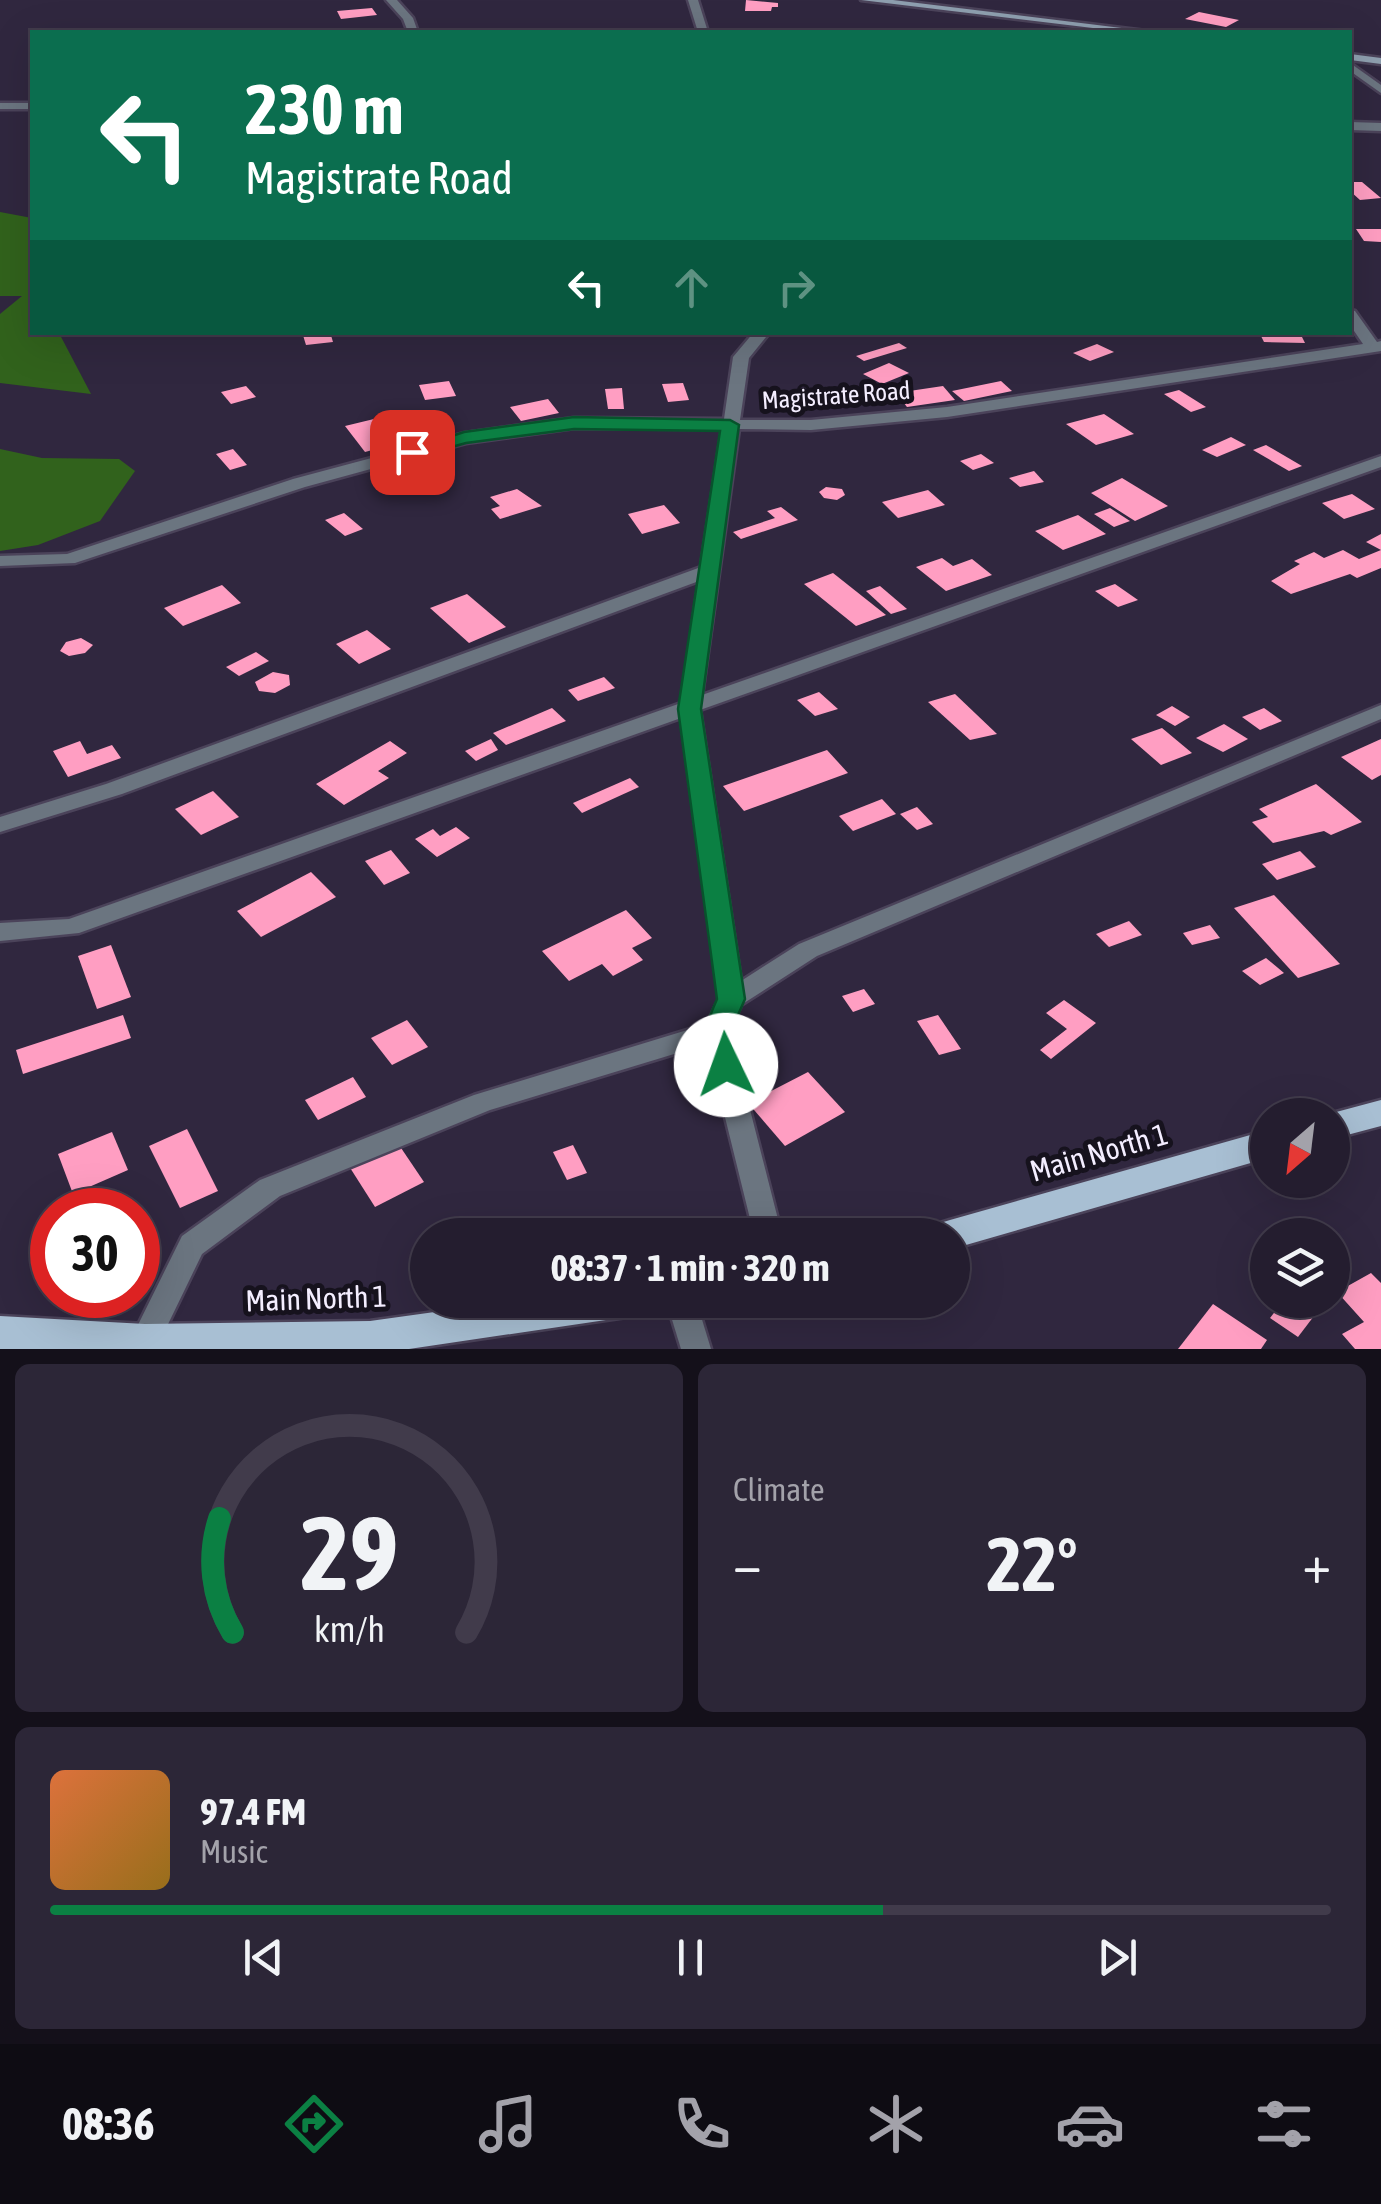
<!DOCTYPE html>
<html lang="en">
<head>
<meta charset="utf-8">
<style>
  body { margin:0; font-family:"Asap Condensed",sans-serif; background:#2c2637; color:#f1f3f6; height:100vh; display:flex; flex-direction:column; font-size:38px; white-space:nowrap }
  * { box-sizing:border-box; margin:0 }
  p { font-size:32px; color:#a3a2aa }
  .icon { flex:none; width:55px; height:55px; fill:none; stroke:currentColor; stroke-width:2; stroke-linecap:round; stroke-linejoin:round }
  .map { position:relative; height:1349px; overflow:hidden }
  .details { display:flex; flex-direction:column; gap:15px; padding:15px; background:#14101a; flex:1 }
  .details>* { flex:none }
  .top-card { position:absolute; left:30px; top:30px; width:1322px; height:305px; border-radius:0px; box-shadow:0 10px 40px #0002,0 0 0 2px #413b4b; background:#0b6e4f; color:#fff; overflow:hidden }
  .needle { width:65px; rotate:208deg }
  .controls { position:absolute; left:1250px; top:1098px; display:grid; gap:20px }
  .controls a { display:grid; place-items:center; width:100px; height:100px; border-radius:50%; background:#241d2f; box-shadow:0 10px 40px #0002,0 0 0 2px #413b4b; font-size:50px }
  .speed { position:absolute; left:30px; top:1188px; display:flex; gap:20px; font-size:50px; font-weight:700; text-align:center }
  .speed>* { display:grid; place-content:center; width:130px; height:130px; border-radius:50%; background:#241d2f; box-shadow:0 10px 40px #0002,0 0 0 2px #413b4b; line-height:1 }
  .speed .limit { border:15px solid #d22; background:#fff; color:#111 }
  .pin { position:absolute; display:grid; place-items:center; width:85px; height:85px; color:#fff; margin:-42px; border-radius:20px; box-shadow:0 5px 15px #0006 }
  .me { position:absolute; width:110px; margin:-55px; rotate:357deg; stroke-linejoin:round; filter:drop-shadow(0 0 8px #0008) }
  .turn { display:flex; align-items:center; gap:35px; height:210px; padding:0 50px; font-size:45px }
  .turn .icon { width:130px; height:130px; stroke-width:2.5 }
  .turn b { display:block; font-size:70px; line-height:85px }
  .lanes { display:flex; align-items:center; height:95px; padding:0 50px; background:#0003; justify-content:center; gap:50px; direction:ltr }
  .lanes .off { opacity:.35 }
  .big { font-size:75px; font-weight:700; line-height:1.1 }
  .details .card { flex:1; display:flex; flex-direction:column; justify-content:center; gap:15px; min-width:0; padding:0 35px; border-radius:15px; background:#2c2637 }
  .details .dial { align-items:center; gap:0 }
  .dial svg { height:260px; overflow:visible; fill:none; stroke:#413b4b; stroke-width:7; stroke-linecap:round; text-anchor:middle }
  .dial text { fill:#f1f3f6; stroke:none }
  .song { display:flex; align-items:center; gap:30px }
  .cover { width:120px; height:120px; border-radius:15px; background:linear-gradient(135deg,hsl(20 70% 55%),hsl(40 70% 35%)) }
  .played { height:10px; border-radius:5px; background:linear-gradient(90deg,#0b8043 65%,#413b4b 65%) }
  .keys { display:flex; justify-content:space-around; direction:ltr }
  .heat { display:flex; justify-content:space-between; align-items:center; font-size:55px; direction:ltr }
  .details .tiles { flex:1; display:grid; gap:15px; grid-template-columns:1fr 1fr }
  .card:last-child { grid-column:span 2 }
  .trip { position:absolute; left:410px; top:1218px; width:560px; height:100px; border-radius:50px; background:#241d2f; box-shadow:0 10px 40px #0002,0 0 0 2px #413b4b; font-weight:700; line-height:100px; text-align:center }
  .dock { display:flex; height:160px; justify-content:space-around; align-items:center; background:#0e0c13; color:#a3a2aa }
  .dock .icon { width:70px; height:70px }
  .dock .current { color:#0b8043 }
  .dock b { font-size:45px; color:#f1f3f6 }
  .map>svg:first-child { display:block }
  .green { fill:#31621c }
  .building { fill:#ff9ec2 }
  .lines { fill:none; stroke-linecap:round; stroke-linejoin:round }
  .minor-casing { stroke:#4b435a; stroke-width:5 }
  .secondary-casing { stroke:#4b435a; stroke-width:5 }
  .primary-casing { stroke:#4b435a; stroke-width:5 }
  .minor { fill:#6b7580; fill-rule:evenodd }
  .secondary { fill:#8e9faf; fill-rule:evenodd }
  .primary { fill:#a8bfd3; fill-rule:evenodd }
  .route { fill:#0b8043; stroke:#07532c; stroke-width:2.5 }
  .labels { text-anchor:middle; stroke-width:10; stroke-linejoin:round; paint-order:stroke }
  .street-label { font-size:25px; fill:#f4eeff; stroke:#16121d }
  .near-street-label { font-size:30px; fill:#f4eeff; stroke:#16121d }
</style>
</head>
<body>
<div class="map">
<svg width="1381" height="1349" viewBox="0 0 1381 1349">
  <rect width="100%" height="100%" fill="#30273f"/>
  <g class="green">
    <path d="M 0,212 L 32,218 L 32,332 L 59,333 L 91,394 L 0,383 L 0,314 L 22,296 L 0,296 Z"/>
    <path d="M 0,449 L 42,458 L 119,459 L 135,471 L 100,521 L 38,545 L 0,551 Z"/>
  </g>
  <g class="building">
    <path d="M 746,0 L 778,3 L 778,7 L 772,7 L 771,11 L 745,11 Z"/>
    <path d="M 372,8 L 377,15 L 341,19 L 337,11 Z"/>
    <path d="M 1199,12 L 1239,20 L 1226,27 L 1185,19 Z"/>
    <path d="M 1350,182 L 1362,182 L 1381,198 L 1360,200 L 1350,191 Z"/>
    <path d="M 1356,229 L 1381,229 L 1381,242 L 1364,241 Z"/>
    <path d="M 302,332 L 330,332 L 333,342 L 306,345 Z"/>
    <path d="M 1259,332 L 1300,333 L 1305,343 L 1264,342 Z"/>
    <path d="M 899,343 L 907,348 L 864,361 L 856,356 Z"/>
    <path d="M 1097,344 L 1114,352 L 1090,361 L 1073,353 Z"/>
    <path d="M 889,363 L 909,373 L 882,384 L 863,374 Z"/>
    <path d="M 449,381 L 456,396 L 425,400 L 419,385 Z"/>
    <path d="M 1001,381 L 1012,391 L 964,401 L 952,391 Z"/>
    <path d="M 683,383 L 689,400 L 668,402 L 662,384 Z"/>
    <path d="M 246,386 L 256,397 L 231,404 L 221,392 Z"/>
    <path d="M 943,386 L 955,400 L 907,407 L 896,393 Z"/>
    <path d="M 622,388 L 624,409 L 608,409 L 605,389 Z"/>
    <path d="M 1179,390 L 1206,407 L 1191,412 L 1164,394 Z"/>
    <path d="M 548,399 L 559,413 L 521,421 L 510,407 Z"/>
    <path d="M 1104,414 L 1134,434 L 1096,445 L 1066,424 Z"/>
    <path d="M 374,419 L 395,444 L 365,452 L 345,426 Z"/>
    <path d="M 1231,437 L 1246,445 L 1217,457 L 1202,450 Z"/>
    <path d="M 1266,445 L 1302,466 L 1289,471 L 1253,450 Z"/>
    <path d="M 233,449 L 247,465 L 230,470 L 216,454 Z"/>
    <path d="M 981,454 L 994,463 L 973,470 L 960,461 Z"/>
    <path d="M 1034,471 L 1044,482 L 1020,487 L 1009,478 Z"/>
    <path d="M 1122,478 L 1168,506 L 1135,521 L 1091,493 Z"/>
    <path d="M 826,487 L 842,489 L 845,495 L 837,500 L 824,498 L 819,492 Z"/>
    <path d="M 517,489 L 542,506 L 500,519 L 491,509 L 500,506 L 490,497 Z"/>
    <path d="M 928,490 L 945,505 L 898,518 L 882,502 Z"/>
    <path d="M 1352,494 L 1375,509 L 1344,519 L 1322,503 Z"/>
    <path d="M 664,505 L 680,523 L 642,534 L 628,514 Z"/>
    <path d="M 781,507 L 798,520 L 741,539 L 733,532 L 775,518 L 767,511 Z"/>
    <path d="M 1110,508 L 1130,521 L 1114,527 L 1094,514 Z"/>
    <path d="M 344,513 L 363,529 L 345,536 L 325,520 Z"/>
    <path d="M 1078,515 L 1106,534 L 1063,550 L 1035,531 Z"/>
    <path d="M 1381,534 L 1381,568 L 1357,578 L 1350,574 L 1291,594 L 1271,581 L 1300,564 L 1294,561 L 1314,552 L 1324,558 L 1343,550 L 1359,559 L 1381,550 L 1366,542 Z"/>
    <path d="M 942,558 L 953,566 L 972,559 L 992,575 L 946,591 L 916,567 Z"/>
    <path d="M 833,573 L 886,615 L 856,626 L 804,584 Z"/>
    <path d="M 1115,584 L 1138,600 L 1118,607 L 1095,591 Z"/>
    <path d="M 222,585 L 241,603 L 183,626 L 164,608 Z"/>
    <path d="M 880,586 L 907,609 L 891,614 L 866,591 Z"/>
    <path d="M 467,594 L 506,627 L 469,643 L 430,608 Z"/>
    <path d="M 367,630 L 391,649 L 359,664 L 336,644 Z"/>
    <path d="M 81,638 L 93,645 L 85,653 L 69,656 L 60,651 L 66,642 Z"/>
    <path d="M 256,652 L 269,661 L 239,676 L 226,667 Z"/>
    <path d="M 273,672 L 289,675 L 290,685 L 275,693 L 259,691 L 255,682 Z"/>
    <path d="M 604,677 L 615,688 L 578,701 L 568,690 Z"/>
    <path d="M 819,692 L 838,709 L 815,716 L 797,700 Z"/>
    <path d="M 955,694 L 997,734 L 970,740 L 928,702 Z"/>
    <path d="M 1172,706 L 1190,717 L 1175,726 L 1156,715 Z"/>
    <path d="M 552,708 L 566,721 L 506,745 L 493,733 Z"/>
    <path d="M 1264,708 L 1282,721 L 1260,730 L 1242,717 Z"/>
    <path d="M 1224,724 L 1248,739 L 1223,752 L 1196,738 Z"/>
    <path d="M 1162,728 L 1192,753 L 1161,765 L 1131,739 Z"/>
    <path d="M 491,739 L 498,750 L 476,761 L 465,751 Z"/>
    <path d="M 1381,739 L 1381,775 L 1372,780 L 1341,757 Z"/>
    <path d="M 80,741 L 87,754 L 112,745 L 121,758 L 68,777 L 53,751 Z"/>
    <path d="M 390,741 L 407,753 L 378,771 L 389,778 L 344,805 L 316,784 Z"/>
    <path d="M 827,750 L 848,773 L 744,811 L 723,786 Z"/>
    <path d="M 630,778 L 639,787 L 582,813 L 573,803 Z"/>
    <path d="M 1316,784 L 1362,822 L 1331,835 L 1324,831 L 1273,843 L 1252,822 L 1268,817 L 1259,809 Z"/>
    <path d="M 213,791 L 239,817 L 201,835 L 175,809 Z"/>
    <path d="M 882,799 L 896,814 L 853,831 L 839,816 Z"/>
    <path d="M 917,807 L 933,824 L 917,830 L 900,814 Z"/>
    <path d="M 456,827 L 470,838 L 437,857 L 415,839 L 433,829 L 440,836 Z"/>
    <path d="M 391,850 L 410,873 L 384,885 L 365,861 Z"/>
    <path d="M 1300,851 L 1316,867 L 1277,880 L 1262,864 Z"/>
    <path d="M 311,872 L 336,897 L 261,937 L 237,911 Z"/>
    <path d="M 1274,895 L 1340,964 L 1298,978 L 1234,908 Z"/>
    <path d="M 626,910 L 652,938 L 632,948 L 643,960 L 613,976 L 602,964 L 569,981 L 542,951 Z"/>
    <path d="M 1129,921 L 1142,935 L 1109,947 L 1096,934 Z"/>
    <path d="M 1210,925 L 1220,938 L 1192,945 L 1183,933 Z"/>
    <path d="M 111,945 L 131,997 L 97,1009 L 78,956 Z"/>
    <path d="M 1266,958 L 1284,973 L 1260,985 L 1242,971 Z"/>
    <path d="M 864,989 L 875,1004 L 853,1012 L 842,996 Z"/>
    <path d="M 1064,1000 L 1096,1023 L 1051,1059 L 1040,1050 L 1067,1029 L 1046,1013 Z"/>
    <path d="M 123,1015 L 131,1038 L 23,1074 L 16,1050 Z"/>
    <path d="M 938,1015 L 961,1049 L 939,1055 L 917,1021 Z"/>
    <path d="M 407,1020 L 428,1047 L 392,1065 L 371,1038 Z"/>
    <path d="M 808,1072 L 845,1112 L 785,1146 L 748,1103 Z"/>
    <path d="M 353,1077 L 366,1097 L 318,1120 L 305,1100 Z"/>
    <path d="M 187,1129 L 218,1191 L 180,1208 L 149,1146 Z"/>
    <path d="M 112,1132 L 128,1170 L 73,1194 L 58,1154 Z"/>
    <path d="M 395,1139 L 424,1182 L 375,1207 L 347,1163 Z"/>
    <path d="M 573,1145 L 587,1173 L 567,1180 L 553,1152 Z"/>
    <path d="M 1371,1273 L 1381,1283 L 1381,1349 L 1355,1349 L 1342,1334 L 1364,1322 L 1337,1292 Z"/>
    <path d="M 1284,1300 L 1298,1300 L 1317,1312 L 1298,1337 L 1270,1318 Z"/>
    <path d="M 1213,1304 L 1267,1340 L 1261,1349 L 1178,1349 Z"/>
  </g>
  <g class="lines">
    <g class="minor-casing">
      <g id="minor">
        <path d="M 386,0 L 397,0 L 413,18 L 418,32 L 408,32 L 403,19 Z"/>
        <path d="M 688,0 L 698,0 L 708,32 L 698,32 Z"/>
        <path d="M 1350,63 L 1381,85 L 1381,93 L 1350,71 Z"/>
        <rect x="0" y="103" width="32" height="6"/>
        <path d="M 1350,122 L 1381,123 L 1381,131 L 1350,130 Z"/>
        <path d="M 1350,310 L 1355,311 L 1377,342 L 1381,341 L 1381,351 L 947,417 L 811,430 L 739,429 L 702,695 L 1381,456 L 1381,467 L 700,710 L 741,981 L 799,944 L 1381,705 L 1381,719 L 817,956 L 741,1005 L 730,1031 L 782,1235 L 754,1235 L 707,1044 L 490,1110 L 280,1196 L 202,1254 L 156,1349 L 134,1349 L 130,1341 L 182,1236 L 260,1180 L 474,1095 L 707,1024 L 719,999 L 681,718 L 79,933 L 0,941 L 0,923 L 69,919 L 681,703 L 699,581 L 122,794 L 0,832 L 0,817 L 106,784 L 701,567 L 722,429 L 574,428 L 466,443 L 305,487 L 75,563 L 0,566 L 0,556 L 67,554 L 293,479 L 465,433 L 574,418 L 724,419 L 733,357 L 754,332 L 770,332 L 749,358 L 740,420 L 811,420 L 947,407 L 1363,344 L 1350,325 Z"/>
        <path d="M 666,1300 L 696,1300 L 711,1349 L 681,1349 Z"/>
      </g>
    </g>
    <g class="secondary-casing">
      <g id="secondary">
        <path d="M 861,0 L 893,0 L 1154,32 L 1126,32 Z"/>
        <path d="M 1350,54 L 1381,58 L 1381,64 L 1350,60 Z"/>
      </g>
    </g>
    <g class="primary-casing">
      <g id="primary">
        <path d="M 1381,1100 L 1381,1126 L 1332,1139 L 1332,1115 L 1325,1115 Z"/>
        <path d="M 1268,1130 L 1268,1158 L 952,1249 L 952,1235 L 932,1235 L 937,1224 L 950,1220 Z"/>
        <path d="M 520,1300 L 651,1300 L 646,1311 L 633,1316 L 409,1349 L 0,1349 L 0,1316 L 145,1324 L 370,1321 Z"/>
      </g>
    </g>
    <use href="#minor" class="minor"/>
    <use href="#secondary" class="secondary"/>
    <use href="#primary" class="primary"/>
  </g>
  <path class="route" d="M 574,417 L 730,420 L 739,425 L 701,709 L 745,999 L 731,1031 L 740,1065 L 736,1073 L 715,1073 C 699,1043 704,1028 717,999 L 678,709 L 720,431 L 574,429 L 466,443 L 412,458 L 403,452 L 464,432 Z"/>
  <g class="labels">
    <g class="street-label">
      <text transform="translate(836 395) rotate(-4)" y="9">Magistrate Road</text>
    </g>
    <g class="near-street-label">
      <text transform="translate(1099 1153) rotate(-16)" y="10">Main North 1</text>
      <text transform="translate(316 1299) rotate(-2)" y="10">Main North 1</text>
    </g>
  </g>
</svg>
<div class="controls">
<a><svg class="needle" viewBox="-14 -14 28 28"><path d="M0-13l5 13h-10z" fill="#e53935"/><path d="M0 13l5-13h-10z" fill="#a3a2aa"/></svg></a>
<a><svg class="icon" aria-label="layers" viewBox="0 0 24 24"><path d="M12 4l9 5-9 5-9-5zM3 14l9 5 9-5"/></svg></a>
</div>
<div class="speed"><div class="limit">30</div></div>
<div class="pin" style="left:412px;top:452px;background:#d93025"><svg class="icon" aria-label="arrive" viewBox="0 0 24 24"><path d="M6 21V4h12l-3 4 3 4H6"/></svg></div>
<svg class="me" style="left:726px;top:1065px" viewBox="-20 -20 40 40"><circle r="19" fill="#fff"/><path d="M0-13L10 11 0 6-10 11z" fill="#0b8043"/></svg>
<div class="trip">08:37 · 1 min · 320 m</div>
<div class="top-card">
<div class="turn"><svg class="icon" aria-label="left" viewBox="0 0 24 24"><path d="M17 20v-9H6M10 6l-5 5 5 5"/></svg><div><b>230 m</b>Magistrate Road</div></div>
<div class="lanes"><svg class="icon" aria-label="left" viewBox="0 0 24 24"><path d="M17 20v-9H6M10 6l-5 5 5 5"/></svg><svg class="icon off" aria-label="ahead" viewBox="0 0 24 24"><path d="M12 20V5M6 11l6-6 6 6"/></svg><svg class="icon off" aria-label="right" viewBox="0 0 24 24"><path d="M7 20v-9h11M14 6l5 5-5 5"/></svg></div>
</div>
</div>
<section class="details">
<div class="tiles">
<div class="card dial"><svg viewBox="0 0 100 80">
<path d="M14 69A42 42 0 1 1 86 69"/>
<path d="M14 69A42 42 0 0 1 10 34" stroke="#0b8043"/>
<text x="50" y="56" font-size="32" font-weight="700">29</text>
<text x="50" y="72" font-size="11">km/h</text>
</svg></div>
<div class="card"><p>Climate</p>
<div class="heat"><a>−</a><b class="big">22°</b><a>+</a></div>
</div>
<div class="card">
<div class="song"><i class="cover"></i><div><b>97.4 FM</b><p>Music</p></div></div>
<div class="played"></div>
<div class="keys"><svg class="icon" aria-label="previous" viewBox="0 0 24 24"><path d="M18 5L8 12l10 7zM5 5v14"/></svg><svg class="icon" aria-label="pause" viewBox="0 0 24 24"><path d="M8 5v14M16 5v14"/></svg><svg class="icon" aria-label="next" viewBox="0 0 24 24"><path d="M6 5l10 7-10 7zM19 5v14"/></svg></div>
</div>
</div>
</section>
<nav class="dock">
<b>08:36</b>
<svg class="icon current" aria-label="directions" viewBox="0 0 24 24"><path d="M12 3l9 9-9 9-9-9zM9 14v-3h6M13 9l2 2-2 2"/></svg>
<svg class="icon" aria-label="music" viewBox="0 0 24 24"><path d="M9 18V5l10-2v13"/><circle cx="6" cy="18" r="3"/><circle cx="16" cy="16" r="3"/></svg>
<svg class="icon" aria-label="phone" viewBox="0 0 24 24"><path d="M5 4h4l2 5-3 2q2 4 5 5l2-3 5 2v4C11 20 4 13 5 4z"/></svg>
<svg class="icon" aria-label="climate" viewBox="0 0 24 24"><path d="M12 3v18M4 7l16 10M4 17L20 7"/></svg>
<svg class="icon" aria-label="car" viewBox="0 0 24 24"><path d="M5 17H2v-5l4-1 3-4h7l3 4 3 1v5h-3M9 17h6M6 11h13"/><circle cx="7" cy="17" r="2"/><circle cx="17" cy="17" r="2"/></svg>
<svg class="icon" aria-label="filters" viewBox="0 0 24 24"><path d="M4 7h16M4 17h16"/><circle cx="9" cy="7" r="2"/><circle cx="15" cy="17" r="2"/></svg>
</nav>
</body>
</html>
